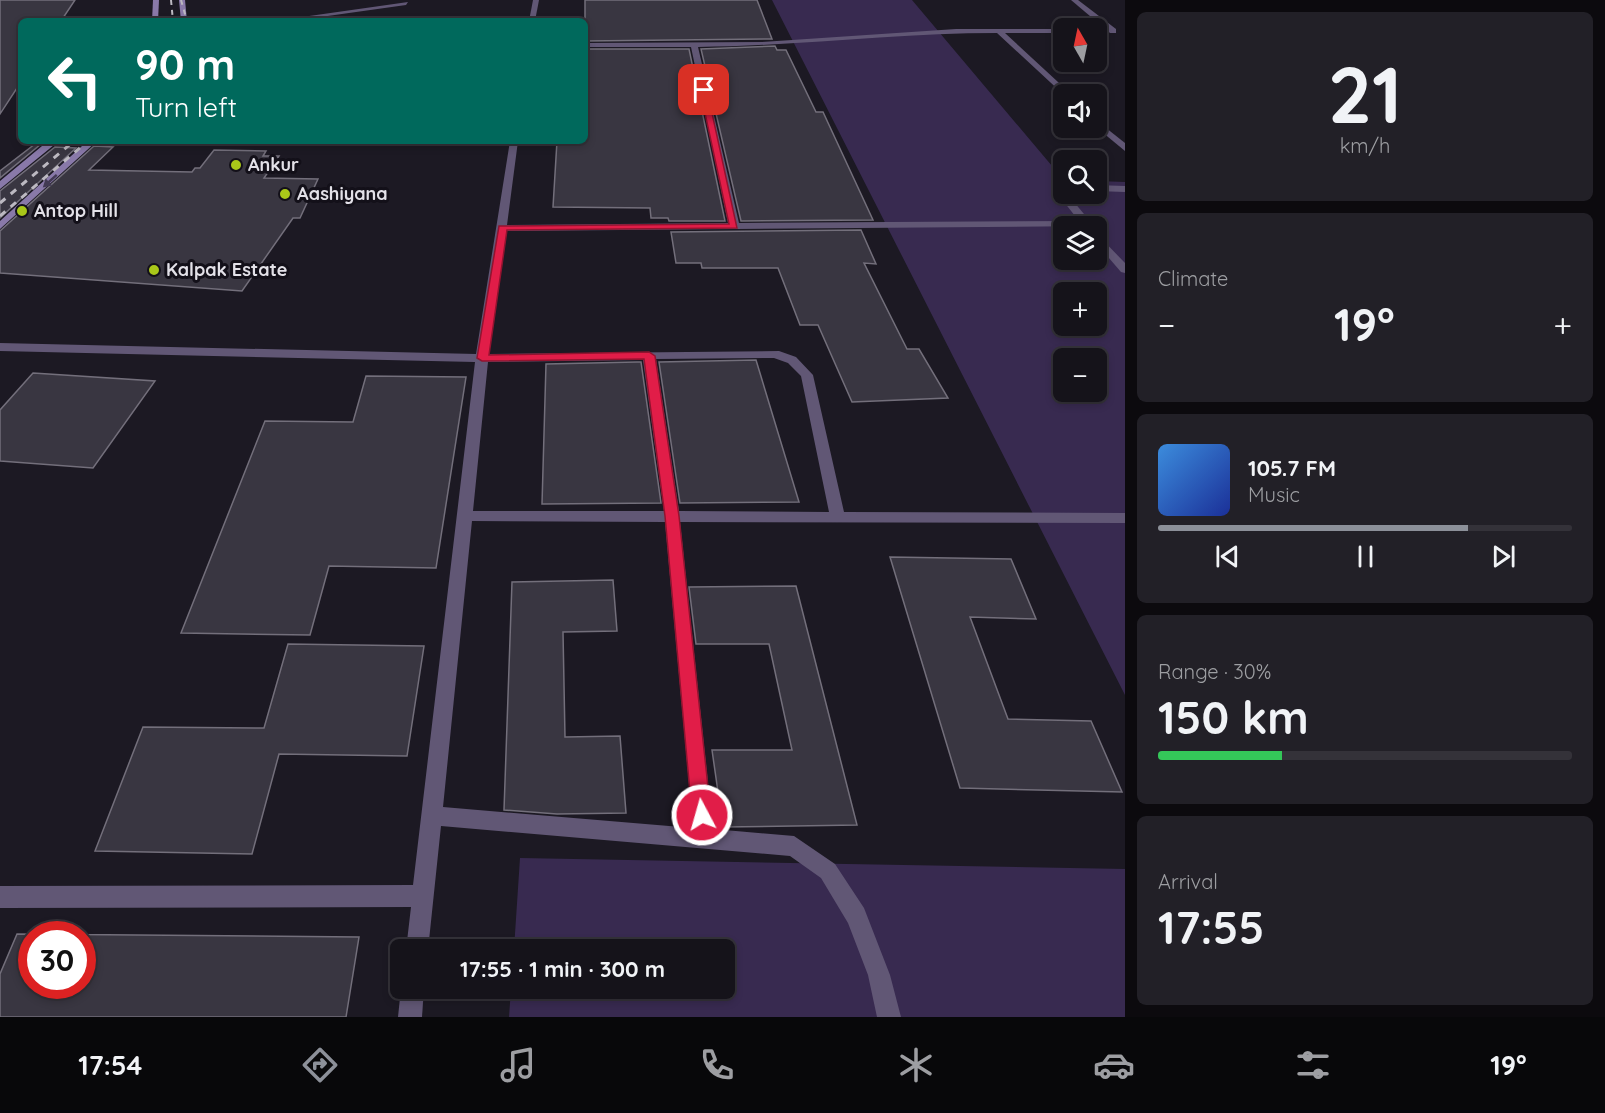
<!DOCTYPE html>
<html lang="en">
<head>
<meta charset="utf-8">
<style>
  body { margin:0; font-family:Quicksand,sans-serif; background:#222027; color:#f1f3f6; height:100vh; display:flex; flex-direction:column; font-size:22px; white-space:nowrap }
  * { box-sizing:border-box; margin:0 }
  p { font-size:20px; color:#9d9ea2 }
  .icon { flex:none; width:33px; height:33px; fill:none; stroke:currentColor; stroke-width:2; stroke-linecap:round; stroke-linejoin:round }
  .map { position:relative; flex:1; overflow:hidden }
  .details { display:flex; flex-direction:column; gap:12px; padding:12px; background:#0c0a0e; width:480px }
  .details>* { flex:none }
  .banner { position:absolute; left:18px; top:18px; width:570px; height:126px; border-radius:9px; box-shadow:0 3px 9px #0003,0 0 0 2px #343239; background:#00695c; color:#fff; overflow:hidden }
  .needle { width:39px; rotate:351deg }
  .buttons { position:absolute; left:1053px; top:18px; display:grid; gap:12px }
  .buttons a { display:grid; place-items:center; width:54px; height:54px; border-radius:9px; background:#15131a; box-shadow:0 3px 9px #0003,0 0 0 2px #343239; font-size:30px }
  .speed { position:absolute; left:18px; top:921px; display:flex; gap:12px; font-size:30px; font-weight:700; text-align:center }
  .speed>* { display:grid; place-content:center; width:78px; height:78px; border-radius:50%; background:#15131a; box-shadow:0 3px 9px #0003,0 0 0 2px #343239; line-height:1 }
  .speed .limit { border:9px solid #d22; background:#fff; color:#111 }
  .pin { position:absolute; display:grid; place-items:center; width:51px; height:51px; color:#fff; margin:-26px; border-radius:12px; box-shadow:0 3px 9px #0006 }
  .me { position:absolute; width:66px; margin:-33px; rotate:354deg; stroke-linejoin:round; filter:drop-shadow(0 0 4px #0008) }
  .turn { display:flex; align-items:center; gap:21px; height:126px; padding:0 18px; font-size:27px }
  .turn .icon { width:78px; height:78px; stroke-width:2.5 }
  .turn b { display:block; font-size:42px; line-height:51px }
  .big { font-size:45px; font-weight:700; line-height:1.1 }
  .details .widget { flex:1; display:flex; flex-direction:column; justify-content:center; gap:9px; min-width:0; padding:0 21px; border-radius:9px; background:#222027 }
  .details .dial { align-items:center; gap:0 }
  .dial b { font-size:78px; line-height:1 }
  .song { display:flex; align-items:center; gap:18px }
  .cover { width:72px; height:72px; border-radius:9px; background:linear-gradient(135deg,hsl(210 70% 55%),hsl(230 70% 35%)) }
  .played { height:6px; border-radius:3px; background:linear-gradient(90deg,#8c9099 75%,#343239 75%) }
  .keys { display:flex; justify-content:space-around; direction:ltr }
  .heat { display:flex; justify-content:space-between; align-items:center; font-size:33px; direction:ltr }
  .charge { height:9px; border-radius:4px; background:linear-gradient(90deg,#34c759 30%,#343239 0) }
  .trip { position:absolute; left:390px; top:939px; width:345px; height:60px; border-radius:9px; background:#15131a; box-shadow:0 3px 9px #0003,0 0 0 2px #343239; font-weight:700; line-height:60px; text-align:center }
  .dock { display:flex; height:96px; justify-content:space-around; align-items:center; background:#08080a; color:#9d9ea2 }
  .dock .icon { width:42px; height:42px }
  .dock .active { color:#8c9099 }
  .dock b { font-size:27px; color:#f1f3f6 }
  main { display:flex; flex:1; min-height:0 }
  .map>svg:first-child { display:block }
  .green { fill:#382a50; fill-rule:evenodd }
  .building { fill:#393641; stroke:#736f7b; stroke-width:1.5; fill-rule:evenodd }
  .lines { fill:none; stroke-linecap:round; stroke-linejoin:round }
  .minor { fill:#615775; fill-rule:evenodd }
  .secondary { fill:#8979a9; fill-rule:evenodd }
  .rail-far1 { stroke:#bcb9c1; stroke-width:2; stroke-dasharray:5 5; stroke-linecap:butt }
  .rail { stroke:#bcb9c1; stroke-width:3; stroke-dasharray:7 7; stroke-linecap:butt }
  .oneway { fill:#423a53 }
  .route { fill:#e11d48; stroke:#92132f; stroke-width:1.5 }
  .poi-dot { fill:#a9c719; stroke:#131019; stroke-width:2 }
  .labels { text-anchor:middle; stroke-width:6; stroke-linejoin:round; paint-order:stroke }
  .far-poi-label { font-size:18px; font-weight:bold; fill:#e3e1e8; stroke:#131019; text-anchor:start }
</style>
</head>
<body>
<main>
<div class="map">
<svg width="1125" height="1017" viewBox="0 0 1125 1017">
  <rect width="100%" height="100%" fill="#1c1923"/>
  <g class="green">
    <path d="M 772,0 L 912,0 L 1063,179 L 1064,194 L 1096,194 L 1097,181 L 1125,182 L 1125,695 ZM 1064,226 L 1096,226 L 1096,260 L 1064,260 ZM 1064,292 L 1096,292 L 1096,326 L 1064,326 ZM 1064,358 L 1096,358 L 1096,392 L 1064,392 Z"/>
    <path d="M 520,858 L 1125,869 L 1125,1017 L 509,1017 L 511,989 L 724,988 L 724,950 L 514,949 Z"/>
  </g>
  <g class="building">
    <path d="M 0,0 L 75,0 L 61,21 L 21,21 L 21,82 L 0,114 Z"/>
    <path d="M 585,0 L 757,0 L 772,39 L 585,41 Z"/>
    <path d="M 775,46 L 777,50 L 786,50 L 816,112 L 823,112 L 873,220 L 741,221 L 701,49 Z"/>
    <path d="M 585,49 L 689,49 L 725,221 L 669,221 L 668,218 L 651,218 L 650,208 L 553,207 L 557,141 L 585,141 Z"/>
    <path d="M 35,144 L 41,144 L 0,178 L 0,171 Z"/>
    <path d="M 94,146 L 113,147 L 89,170 L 192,172 L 195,168 L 200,168 L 214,150 L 266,151 L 263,156 L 279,156 L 264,178 L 318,179 L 300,218 L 293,218 L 242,291 L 0,273 L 0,231 Z"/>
    <path d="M 55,147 L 76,148 L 0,218 L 0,191 Z"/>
    <path d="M 861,230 L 876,264 L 864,263 L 907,349 L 919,349 L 948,398 L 852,402 L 818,325 L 800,325 L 778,268 L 702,268 L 701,263 L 676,263 L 671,232 Z"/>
    <path d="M 756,360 L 799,502 L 680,503 L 659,362 Z"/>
    <path d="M 637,362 L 641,362 L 661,503 L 542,504 L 546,364 Z"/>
    <path d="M 33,373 L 155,381 L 93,468 L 0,461 L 0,410 Z"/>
    <path d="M 366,376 L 466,377 L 436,568 L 329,566 L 310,635 L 181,633 L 265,421 L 353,422 Z"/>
    <path d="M 890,557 L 1011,559 L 1036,619 L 970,617 L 1008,719 L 1091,721 L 1122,792 L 960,788 Z"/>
    <path d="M 613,580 L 617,631 L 563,632 L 565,737 L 620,736 L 626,813 L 557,814 L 504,810 L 512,582 Z"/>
    <path d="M 796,586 L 857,825 L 723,827 L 712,750 L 792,750 L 769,644 L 696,644 L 689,587 Z"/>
    <path d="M 288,644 L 424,646 L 407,756 L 279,754 L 252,854 L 95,851 L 143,727 L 264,728 Z"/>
    <path d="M 17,934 L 359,937 L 346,1017 L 0,1017 L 0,974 ZM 32,934 L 82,934 L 82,986 L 32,986 Z"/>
  </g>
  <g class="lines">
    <g class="minor">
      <path d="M 533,0 L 539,0 L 535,21 L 529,21 Z"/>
      <path d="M 1071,0 L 1078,0 L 1116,29 L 1116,33 L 1110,33 Z"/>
      <path d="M 408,2 L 406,5 L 292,21 L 274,21 Z"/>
      <path d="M 956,29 L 1064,29 L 1064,33 L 1005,33 L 1071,94 L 1064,95 L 997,33 C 897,33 798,46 698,47 L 739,223 L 1079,221 L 1064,202 L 1064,194 L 1074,194 L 1074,202 L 1094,226 L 506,231 L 489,354 L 779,351 L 796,357 L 813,375 L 844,512 L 1125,513 L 1125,523 L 680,522 L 713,829 L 794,836 L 835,864 L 864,908 L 890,975 L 901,1017 L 877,1017 L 868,975 L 848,923 L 821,878 L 790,856 L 441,826 L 428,950 L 406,950 L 411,907 L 0,908 L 0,886 L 413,885 L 475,362 L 0,351 L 0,343 L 476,354 L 510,141 L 518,141 L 507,225 L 728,223 L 691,47 L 585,47 L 585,43 L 762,42 ZM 774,358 L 788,363 L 801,376 L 829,512 L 679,511 L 656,359 ZM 643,360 L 664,511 L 473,511 L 488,362 ZM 472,521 L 665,522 L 693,828 L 443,807 Z"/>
      <path d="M 1096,120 L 1125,143 L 1125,151 L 1096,127 Z"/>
      <path d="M 1096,185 L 1125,186 L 1125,192 L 1096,191 Z"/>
      <path d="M 1096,233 L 1125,263 L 1125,273 L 1121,272 L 1096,243 Z"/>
      <path d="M 401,988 L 424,988 L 422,1017 L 398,1017 Z"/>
    </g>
    <g class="secondary">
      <path d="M 153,0 L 159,0 L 158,21 L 152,21 Z"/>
      <path d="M 179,0 L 185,0 L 187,21 L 181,21 Z"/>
      <path d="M 48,141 L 97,141 L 0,229 L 0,221 L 82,146 L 54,145 L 0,189 L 0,181 Z"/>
    </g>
    <g class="rail-far1">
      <path d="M 171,0 L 173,21"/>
      <path d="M 181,0 L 187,21"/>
    </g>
    <g class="rail">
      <path d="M 0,203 L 74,141"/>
      <path d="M 0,216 L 88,141"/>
    </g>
  </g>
  <defs><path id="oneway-solid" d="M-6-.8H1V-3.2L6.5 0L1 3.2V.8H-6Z" transform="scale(1.5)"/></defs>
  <use class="oneway" href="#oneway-solid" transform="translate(50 181) rotate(138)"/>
  <path class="route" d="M 704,87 L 707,90 L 737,228 L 507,230 L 489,355 L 649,352 L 655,356 L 679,516 L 711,815 L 708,822 L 702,824 L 695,822 L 692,815 L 665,516 L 644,359 L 482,361 L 477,358 L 499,226 L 729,224 L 700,90 Z"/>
  <g class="poi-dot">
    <circle cx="236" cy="165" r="6"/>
    <circle cx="285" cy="194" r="6"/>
    <circle cx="22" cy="211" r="6"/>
    <circle cx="154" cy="270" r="6"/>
  </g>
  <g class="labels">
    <g class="far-poi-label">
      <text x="248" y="171">Ankur</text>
      <text x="297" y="200">Aashiyana</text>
      <text x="34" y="217">Antop Hill</text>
      <text x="166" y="276">Kalpak Estate</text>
    </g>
  </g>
</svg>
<div class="buttons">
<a><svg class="needle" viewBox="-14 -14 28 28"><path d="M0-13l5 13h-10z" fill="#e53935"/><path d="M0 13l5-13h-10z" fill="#9d9ea2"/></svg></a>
<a><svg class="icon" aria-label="sound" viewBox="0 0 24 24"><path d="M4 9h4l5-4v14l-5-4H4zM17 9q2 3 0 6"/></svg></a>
<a><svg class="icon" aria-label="search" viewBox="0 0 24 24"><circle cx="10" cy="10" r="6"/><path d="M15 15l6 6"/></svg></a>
<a><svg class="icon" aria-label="layers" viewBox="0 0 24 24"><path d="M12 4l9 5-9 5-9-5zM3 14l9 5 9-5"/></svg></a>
<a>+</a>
<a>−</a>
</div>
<div class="speed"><div class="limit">30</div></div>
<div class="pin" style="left:704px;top:90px;background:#d93025"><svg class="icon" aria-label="arrive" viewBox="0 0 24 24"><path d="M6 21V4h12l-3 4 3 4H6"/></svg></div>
<svg class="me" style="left:702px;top:815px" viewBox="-20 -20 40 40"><circle r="17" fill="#e11d48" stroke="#fff" stroke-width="3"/><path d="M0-11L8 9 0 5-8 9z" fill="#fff"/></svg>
<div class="trip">17:55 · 1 min · 300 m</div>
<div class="banner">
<div class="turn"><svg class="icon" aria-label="left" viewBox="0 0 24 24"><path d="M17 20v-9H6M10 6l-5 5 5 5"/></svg><div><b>90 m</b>Turn left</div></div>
</div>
</div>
<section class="details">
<div class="widget dial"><b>21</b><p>km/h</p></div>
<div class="widget"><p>Climate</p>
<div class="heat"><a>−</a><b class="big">19°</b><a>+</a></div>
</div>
<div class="widget">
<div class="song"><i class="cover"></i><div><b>105.7 FM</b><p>Music</p></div></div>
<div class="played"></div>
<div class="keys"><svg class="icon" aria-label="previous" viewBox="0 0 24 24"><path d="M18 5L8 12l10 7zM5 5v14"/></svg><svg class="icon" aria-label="pause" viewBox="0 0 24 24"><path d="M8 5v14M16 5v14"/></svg><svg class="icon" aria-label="next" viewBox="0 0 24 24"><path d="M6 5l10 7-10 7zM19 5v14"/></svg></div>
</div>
<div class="widget"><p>Range · 30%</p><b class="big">150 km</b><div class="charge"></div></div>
<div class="widget"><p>Arrival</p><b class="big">17:55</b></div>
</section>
</main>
<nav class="dock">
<b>17:54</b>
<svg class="icon active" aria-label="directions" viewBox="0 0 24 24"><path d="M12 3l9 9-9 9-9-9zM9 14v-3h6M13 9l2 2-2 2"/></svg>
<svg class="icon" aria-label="music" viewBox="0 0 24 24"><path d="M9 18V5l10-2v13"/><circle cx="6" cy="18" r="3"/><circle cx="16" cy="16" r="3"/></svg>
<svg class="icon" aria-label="phone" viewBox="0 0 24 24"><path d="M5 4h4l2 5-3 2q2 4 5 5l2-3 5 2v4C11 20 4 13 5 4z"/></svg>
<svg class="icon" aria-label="climate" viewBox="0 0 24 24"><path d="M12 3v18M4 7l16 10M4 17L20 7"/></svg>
<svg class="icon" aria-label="car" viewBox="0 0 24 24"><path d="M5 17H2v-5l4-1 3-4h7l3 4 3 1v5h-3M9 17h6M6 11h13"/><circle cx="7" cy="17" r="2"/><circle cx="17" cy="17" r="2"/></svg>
<svg class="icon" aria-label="filters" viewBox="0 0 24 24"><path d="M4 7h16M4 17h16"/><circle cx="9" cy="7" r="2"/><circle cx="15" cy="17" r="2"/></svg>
<b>19°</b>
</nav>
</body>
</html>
